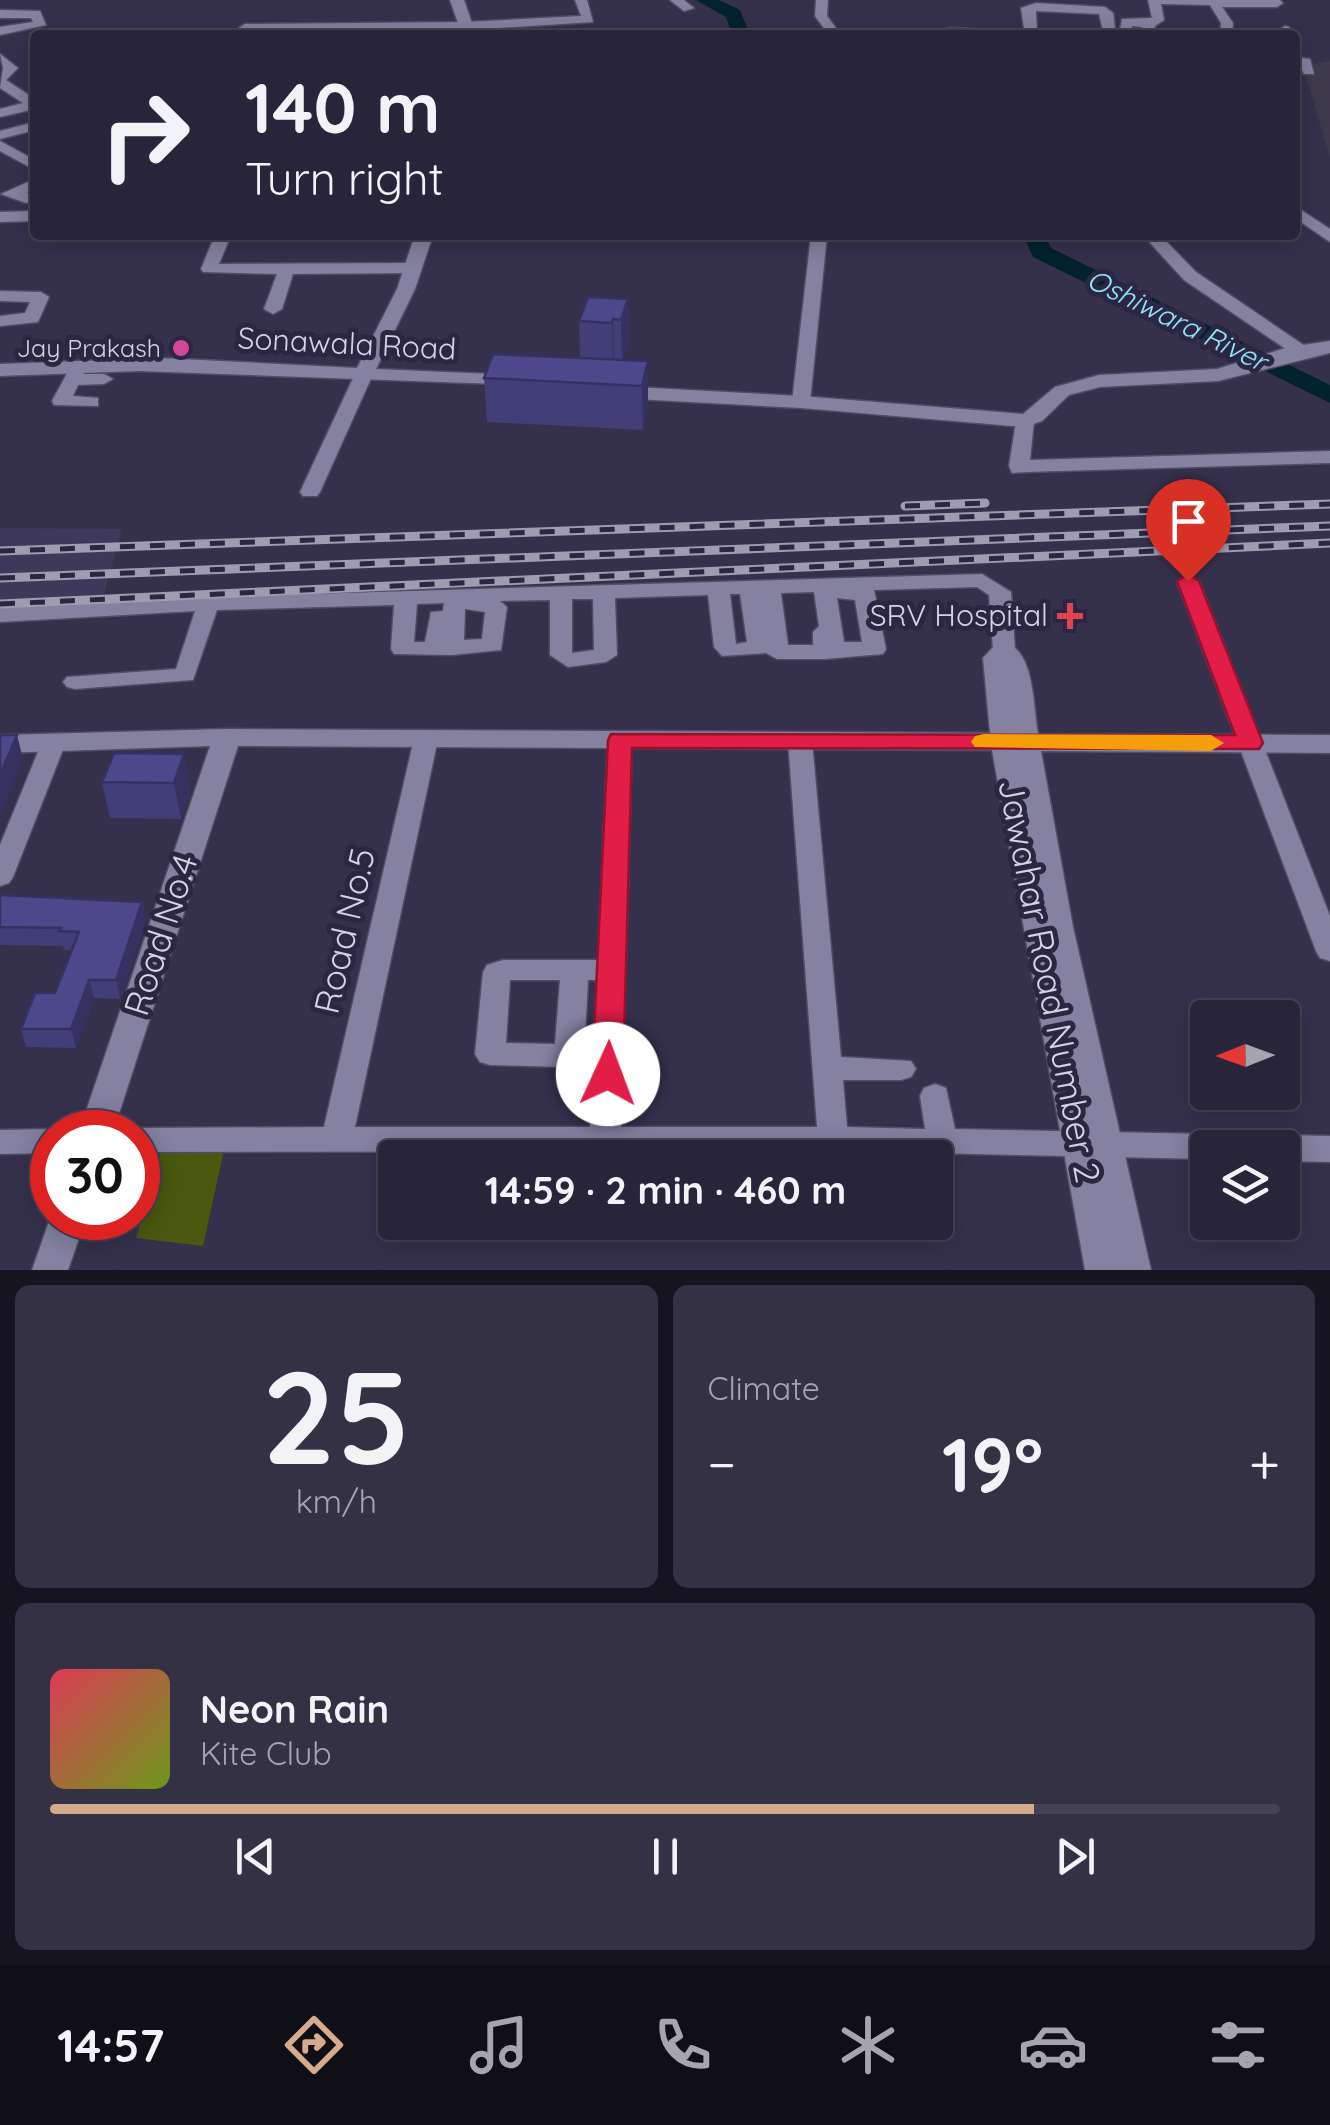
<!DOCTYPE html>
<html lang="en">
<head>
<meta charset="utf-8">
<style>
  body { margin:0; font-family:Quicksand,sans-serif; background:#343145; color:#f1f3f6; height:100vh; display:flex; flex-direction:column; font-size:38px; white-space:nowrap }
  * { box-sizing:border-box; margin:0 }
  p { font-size:32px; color:#a5a5af }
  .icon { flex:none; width:55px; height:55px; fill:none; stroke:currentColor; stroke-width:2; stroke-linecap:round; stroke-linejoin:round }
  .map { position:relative; height:1270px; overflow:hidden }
  .panel { display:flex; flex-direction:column; gap:15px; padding:15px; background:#161420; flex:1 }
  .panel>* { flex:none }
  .banner { position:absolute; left:30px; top:30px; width:1270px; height:210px; border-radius:10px; box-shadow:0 5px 25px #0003,0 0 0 2px #444254; background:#28253a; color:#f1f3f6; overflow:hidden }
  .needle { width:65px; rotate:269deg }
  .buttons { position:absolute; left:1190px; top:1000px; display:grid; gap:20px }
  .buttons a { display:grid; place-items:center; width:110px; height:110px; border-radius:10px; background:#28253a; box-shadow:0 5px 25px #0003,0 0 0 2px #444254; font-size:50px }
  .speed { position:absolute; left:30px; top:1110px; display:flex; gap:20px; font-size:50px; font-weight:700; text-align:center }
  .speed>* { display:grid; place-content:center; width:130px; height:130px; border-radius:50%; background:#28253a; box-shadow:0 5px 25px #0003,0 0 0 2px #444254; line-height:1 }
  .speed .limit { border:15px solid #d22; background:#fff; color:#111 }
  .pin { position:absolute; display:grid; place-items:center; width:85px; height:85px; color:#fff; margin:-102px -42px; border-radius:50% 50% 50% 0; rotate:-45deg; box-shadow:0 0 10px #0007 }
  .pin .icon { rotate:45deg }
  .me { position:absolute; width:110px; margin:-55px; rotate:2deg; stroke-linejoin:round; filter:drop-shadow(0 0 8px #0008) }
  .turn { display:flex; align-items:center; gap:35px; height:210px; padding:0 50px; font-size:45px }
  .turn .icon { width:130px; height:130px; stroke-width:2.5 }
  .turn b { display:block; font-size:70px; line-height:85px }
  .big { font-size:75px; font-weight:700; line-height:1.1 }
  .panel .widget { flex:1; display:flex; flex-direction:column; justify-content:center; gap:15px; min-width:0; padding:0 35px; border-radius:15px; background:#343145 }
  .panel .dial { align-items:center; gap:0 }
  .dial b { font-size:130px; line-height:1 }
  .song { display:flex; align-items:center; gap:30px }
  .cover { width:120px; height:120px; border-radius:15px; background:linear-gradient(135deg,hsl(350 70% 55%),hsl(80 70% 35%)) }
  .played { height:10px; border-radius:5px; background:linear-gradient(90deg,#d6ab8b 80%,#444254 80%) }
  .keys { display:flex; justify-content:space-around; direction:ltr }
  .heat { display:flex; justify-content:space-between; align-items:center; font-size:55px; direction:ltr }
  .panel .tiles { flex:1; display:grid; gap:15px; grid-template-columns:1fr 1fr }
  .widget:last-child { grid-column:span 2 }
  .trip { position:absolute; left:378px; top:1140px; width:575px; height:100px; border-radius:10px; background:#28253a; box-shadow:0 5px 25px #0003,0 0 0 2px #444254; font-weight:700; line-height:100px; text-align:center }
  .dock { display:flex; height:160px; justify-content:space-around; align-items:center; background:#100f17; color:#a5a5af }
  .dock .icon { width:70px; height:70px }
  .dock .on { color:#d6ab8b }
  .dock b { font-size:45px; color:#f1f3f6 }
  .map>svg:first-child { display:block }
  .commercial { fill:#3f3a4b }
  .built { fill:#3e395b }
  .green { fill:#4a5810 }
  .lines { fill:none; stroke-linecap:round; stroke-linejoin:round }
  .river { fill:#00232d; fill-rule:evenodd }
  .minor-casing { stroke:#504c64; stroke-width:3 }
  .tertiary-casing { stroke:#504c64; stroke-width:3 }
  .minor { fill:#8481a1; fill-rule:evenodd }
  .tertiary { fill:#8481a1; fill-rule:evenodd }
  .rail-casing { stroke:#9f9cb2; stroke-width:9 }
  .rail { stroke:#2b2742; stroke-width:5; stroke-dasharray:15; stroke-linecap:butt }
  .wall { fill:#413e78 }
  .shaded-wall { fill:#353261 }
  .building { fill:#4c488b; stroke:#353261; stroke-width:2.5 }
  .route { fill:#e11d48; stroke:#92132f; stroke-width:2.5 }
  .slow { fill:#f59e0b }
  .hotel-dot { fill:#d1479c; stroke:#2b2742; stroke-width:4 }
  .health-dot { fill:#e0444e; stroke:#2b2742; stroke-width:4 }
  .labels { text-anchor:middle; stroke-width:10; stroke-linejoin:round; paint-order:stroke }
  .far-poi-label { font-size:25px; fill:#d4d2e4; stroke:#2b2742; text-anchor:end }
  .far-water-label { font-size:28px; font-style:italic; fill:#94e1fa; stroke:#2b2742 }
  .street-label { font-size:30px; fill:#d4d2e4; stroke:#2b2742 }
  .poi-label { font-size:30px; fill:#d4d2e4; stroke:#2b2742; text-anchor:end }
  .near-street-label { font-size:35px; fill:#d4d2e4; stroke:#2b2742 }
</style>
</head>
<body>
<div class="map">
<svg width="1330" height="1270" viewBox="0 0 1330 1270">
  <rect width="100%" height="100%" fill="#35314d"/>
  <path class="commercial" d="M 1330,61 L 1330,158 L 1303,66 Z"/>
  <path class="built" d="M 0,528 L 122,529 L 99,611 L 0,617 Z"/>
  <path class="green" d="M 224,1150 L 203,1246 L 136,1238 L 160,1153 Z"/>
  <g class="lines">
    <g class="river">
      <path d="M 696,0 L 719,0 L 740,10 L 750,35 L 732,35 L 726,17 Z"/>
      <path d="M 1023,235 L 1045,235 L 1051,248 L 1330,385 L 1330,403 L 1033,257 Z"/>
    </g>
    <g class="minor-casing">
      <g id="minor">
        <path d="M 575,0 L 587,0 L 593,22 L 467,30 L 245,32 L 239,28 L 245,24 L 467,22 L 581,16 Z"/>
        <path d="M 670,0 L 684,0 L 694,8 L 684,11 Z"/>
        <path d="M 816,0 L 828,0 L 827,16 L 841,35 L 829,35 L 815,16 Z"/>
        <path d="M 1148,0 L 1280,0 L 1283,3 L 1277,7 L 1222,7 L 1233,23 L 1232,35 L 1220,35 L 1221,23 L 1210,5 L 1161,4 L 1164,20 L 1155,26 L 1154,35 L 1142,35 L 1142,27 L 1132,26 L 1131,35 L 1119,35 L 1122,19 L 1152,18 Z"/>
        <path d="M 1036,3 L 1105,7 L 1113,13 L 1116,35 L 1104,35 L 1099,14 L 1036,11 L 1037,35 L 1025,35 L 1021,8 Z"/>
        <path d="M 0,10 L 40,11 L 46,25 L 0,35 L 0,27 L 33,22 L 31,18 L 0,18 Z"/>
        <path d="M 1285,26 L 1289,27 L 1293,35 L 1281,35 L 1279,30 Z"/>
        <path d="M 951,28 L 1014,31 L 1020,35 L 912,35 Z"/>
        <path d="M 0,54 L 18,68 L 6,80 L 35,99 L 35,109 L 0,117 L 0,109 L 23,103 L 0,88 L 3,68 Z"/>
        <path d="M 1295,57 L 1310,59 L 1314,74 L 1304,74 L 1300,65 L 1295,65 Z"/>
        <path d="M 35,122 L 35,130 L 0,139 L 0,131 Z"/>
        <path d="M 0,141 L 35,160 L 35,170 L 0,151 Z"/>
        <path d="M 35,179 L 35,189 L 25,193 L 35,191 L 35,201 L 26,203 L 1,194 Z"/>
        <path d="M 1295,206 L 1330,229 L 1330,242 L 1295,218 Z"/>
        <path d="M 215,235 L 231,235 L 219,264 L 414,263 L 422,268 L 414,273 L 293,274 L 282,309 L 273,314 L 264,309 L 277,274 L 203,272 L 201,269 Z"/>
        <path d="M 811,235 L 827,235 L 810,402 L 801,408 L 792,402 Z"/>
        <path d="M 1143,235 L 1160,235 L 1196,272 L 1308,348 L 1308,356 L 1296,356 L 1184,280 Z"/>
        <path d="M 0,291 L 41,292 L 49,297 L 38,322 L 0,326 L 0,316 L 25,313 L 30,302 L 0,301 Z"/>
        <path d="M 77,365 L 83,366 L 84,374 L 104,374 L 113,379 L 104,384 L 78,385 L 73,396 L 98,398 L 98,406 L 54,405 L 52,401 L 71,366 Z"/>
        <path d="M 364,369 L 373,374 L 320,492 L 317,496 L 303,496 L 300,492 L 355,374 Z"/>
        <path d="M 1025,415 L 1034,421 L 1030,460 L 1330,451 L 1330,463 L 1027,472 L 1012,473 L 1009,466 L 1016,421 Z"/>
        <path d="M 982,574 L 1011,592 L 1015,650 L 1012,655 L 1004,657 L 993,650 L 989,595 L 977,587 L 874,590 L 886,649 L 883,654 L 825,659 L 777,659 L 766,653 L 722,656 L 714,647 L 708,595 L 615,598 L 617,655 L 606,662 L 568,667 L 550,655 L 550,600 L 500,601 L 507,607 L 501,650 L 452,655 L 394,654 L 391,649 L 394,605 L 217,610 L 193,680 L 75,689 L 67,687 L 63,682 L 67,677 L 176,669 L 195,611 L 0,622 L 0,608 L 208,597 ZM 814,592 L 819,626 L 813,632 L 813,645 L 788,645 L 781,593 ZM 730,594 L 740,594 L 747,642 L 736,644 ZM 837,598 L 855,600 L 862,642 L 844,642 ZM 572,599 L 593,599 L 594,650 L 572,653 ZM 444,603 L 443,611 L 431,612 L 425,642 L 414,642 L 417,604 ZM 465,609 L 485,612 L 482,639 L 464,640 Z"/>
        <path d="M 1188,575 L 1199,581 L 1330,916 L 1330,961 L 1320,958 L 1316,951 L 1177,581 Z"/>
        <path d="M 426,731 L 438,739 L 355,1127 L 590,1127 L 597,980 L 588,980 L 584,1056 L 579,1064 L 569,1067 L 490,1065 L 480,1062 L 475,1054 L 483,972 L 487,965 L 503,960 L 598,960 L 608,740 L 620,732 L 632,740 L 621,1127 L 817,1127 L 788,741 L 800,733 L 812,741 L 841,1057 L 911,1061 L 916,1069 L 911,1077 L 901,1080 L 843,1080 L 847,1127 L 925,1129 L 920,1096 L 924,1088 L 935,1084 L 946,1088 L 955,1129 L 1258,1135 L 1270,1141 L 1282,1135 L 1330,1136 L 1330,1162 L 1282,1161 L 1282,1148 L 1208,1148 L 1208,1159 L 833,1151 L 138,1152 L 138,1132 L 126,1132 L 138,1128 L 324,1127 L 414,739 ZM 510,980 L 560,980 L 555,1044 L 506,1043 Z"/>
        <path d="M 54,734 L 66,742 L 13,877 L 9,883 L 0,886 L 0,845 L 42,742 Z"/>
        <path d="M 52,1129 L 63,1132 L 52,1132 L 52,1153 L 0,1154 L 0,1130 Z"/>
      </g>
    </g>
    <g class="tertiary-casing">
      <g id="tertiary">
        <path d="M 450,0 L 464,0 L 476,35 L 462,35 Z"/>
        <path d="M 35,211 L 35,221 L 0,222 L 0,212 Z"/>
        <path d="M 415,235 L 433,235 L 415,289 L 376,369 L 518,375 L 528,381 L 525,385 L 139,371 L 0,376 L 0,364 L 160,358 L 357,368 L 397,289 Z"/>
        <path d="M 1330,341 L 1330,353 L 1218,381 L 1100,387 L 1069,395 L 1042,421 L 1025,427 L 801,408 L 616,398 L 606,392 L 616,386 L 801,396 L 1023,414 L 1055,387 L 1099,375 L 1217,369 L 1289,347 Z"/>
        <path d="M 1004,642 C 1035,650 1033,707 1038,734 L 1330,735 L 1330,753 L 1041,751 L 1073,927 L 1151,1270 L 1085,1270 L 992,750 L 238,746 L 113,1132 L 79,1132 L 210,746 L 0,753 L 0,735 L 227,729 L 990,733 L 983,658 L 995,645 Z"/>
        <path d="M 52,1213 L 52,1218 L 86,1218 L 68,1270 L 32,1270 Z"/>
      </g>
    </g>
    <use href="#minor" class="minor"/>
    <use href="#tertiary" class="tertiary"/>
    <g class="rail-casing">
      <g id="rail">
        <path d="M 905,506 L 985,503"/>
        <path d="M 0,551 L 1330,504"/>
        <path d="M 0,578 L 1330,526"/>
        <path d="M 0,604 L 1330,543"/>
      </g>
    </g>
    <use href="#rail" class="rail"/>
  </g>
  <g class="wall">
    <path d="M 628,299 L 629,341 L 622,360 L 648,361 L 648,404 L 643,430 L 487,422 L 484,378 L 580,358 L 579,321 Z"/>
    <path d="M 114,753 L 191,789 L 181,819 L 110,818 L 102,782 Z"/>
    <path d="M 0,895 L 142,902 L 146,920 L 120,999 L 94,998 L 76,1048 L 26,1047 L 21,1029 L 55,993 L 72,950 L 64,950 L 63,946 L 0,945 Z"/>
  </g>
  <g class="shaded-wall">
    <path d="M 628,299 L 629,341 L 622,362 L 621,320 Z"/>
    <path d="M 613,319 L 614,361 L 613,365 L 612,323 Z"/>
    <path d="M 648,361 L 648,404 L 643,430 L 642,386 Z"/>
    <path d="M 17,735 L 23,759 L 0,816 L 0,775 Z"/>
    <path d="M 184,754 L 191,789 L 181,819 L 174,783 Z"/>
    <path d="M 142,902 L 146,920 L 120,999 L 116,980 Z"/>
    <path d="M 89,980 L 94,998 L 76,1048 L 71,1029 Z"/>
  </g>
  <g class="building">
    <path d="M 588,297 L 628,299 L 621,320 L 613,319 L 612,323 L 579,321 Z"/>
    <path d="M 493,354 L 648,361 L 642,386 L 484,378 Z"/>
    <path d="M 0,735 L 17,735 L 0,775 Z"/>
    <path d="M 114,753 L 184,754 L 174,783 L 102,782 Z"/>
    <path d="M 0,895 L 142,902 L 116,980 L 89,980 L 71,1029 L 21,1029 L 35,993 L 55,993 L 79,932 L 59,931 L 61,928 L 0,927 Z"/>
  </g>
  <path class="route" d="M 1188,574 L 1199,581 L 1263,743 L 1259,749 L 632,748 L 623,1074 L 618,1082 L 608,1086 L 597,1082 L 592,1074 L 608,740 L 611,734 L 1235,735 L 1177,581 Z"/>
  <path class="slow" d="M 984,734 L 1211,735 L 1224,743 L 1211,751 L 975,747 L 971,742 L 975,736 Z"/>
  <circle class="hotel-dot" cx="181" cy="348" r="10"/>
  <path class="health-dot" d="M1065 601h10v10h10v10h-10v10h-10v-10h-10v-10h10z"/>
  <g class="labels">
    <g class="far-poi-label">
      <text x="161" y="357">Jay Prakash</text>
    </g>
    <g class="far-water-label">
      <text transform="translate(1177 320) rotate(26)" y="10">Oshiwara River</text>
    </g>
    <g class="street-label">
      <text transform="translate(347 344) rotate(3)" y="10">Sonawala Road</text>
    </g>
    <g class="poi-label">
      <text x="1048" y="626">SRV Hospital</text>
    </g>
    <g class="near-street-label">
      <text transform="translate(345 931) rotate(-77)" y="12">Road No.5</text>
      <text transform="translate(161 935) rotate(-72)" y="12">Road No.4</text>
      <text transform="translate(1049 981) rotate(79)" y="12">Jawahar Road Number 2</text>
    </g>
  </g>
</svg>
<div class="buttons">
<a><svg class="needle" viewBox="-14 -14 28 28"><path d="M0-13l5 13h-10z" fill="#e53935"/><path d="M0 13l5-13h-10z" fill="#a5a5af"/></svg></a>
<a><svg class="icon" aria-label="layers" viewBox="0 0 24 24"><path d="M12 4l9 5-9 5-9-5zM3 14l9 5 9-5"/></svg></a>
</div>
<div class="speed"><div class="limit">30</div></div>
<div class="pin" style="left:1188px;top:581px;background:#d93025"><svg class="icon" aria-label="arrive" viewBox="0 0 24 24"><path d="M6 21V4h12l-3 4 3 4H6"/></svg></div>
<svg class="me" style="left:608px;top:1074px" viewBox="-20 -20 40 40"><circle r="19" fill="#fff"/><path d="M0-13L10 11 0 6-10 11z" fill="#e11d48"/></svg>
<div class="trip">14:59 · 2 min · 460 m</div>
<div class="banner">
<div class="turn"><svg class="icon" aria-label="right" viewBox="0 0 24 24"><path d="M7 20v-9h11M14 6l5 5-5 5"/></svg><div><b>140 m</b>Turn right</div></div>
</div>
</div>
<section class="panel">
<div class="tiles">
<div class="widget dial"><b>25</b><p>km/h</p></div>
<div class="widget"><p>Climate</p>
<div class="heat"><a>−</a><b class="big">19°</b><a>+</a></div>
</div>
<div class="widget">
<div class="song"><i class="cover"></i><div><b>Neon Rain</b><p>Kite Club</p></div></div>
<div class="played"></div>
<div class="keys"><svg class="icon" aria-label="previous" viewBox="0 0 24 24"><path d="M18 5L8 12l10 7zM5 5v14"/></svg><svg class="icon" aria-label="pause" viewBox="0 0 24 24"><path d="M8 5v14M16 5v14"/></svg><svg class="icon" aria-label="next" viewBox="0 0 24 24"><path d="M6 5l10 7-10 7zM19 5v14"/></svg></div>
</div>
</div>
</section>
<nav class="dock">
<b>14:57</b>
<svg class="icon on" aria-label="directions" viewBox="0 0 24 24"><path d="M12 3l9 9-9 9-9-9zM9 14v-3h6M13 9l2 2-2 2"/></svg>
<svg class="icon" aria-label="music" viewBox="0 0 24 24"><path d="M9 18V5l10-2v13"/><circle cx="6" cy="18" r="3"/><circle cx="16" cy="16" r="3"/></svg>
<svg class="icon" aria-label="phone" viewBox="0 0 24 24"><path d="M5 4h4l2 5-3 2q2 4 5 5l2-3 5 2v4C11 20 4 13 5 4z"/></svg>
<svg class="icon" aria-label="climate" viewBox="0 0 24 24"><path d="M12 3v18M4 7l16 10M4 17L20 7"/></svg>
<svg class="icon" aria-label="car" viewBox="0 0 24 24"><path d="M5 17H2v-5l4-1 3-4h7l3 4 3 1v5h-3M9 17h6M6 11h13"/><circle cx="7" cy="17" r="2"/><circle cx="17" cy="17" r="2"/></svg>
<svg class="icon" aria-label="filters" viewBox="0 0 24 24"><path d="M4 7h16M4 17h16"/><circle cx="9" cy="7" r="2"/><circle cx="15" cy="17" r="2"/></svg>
</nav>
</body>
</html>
